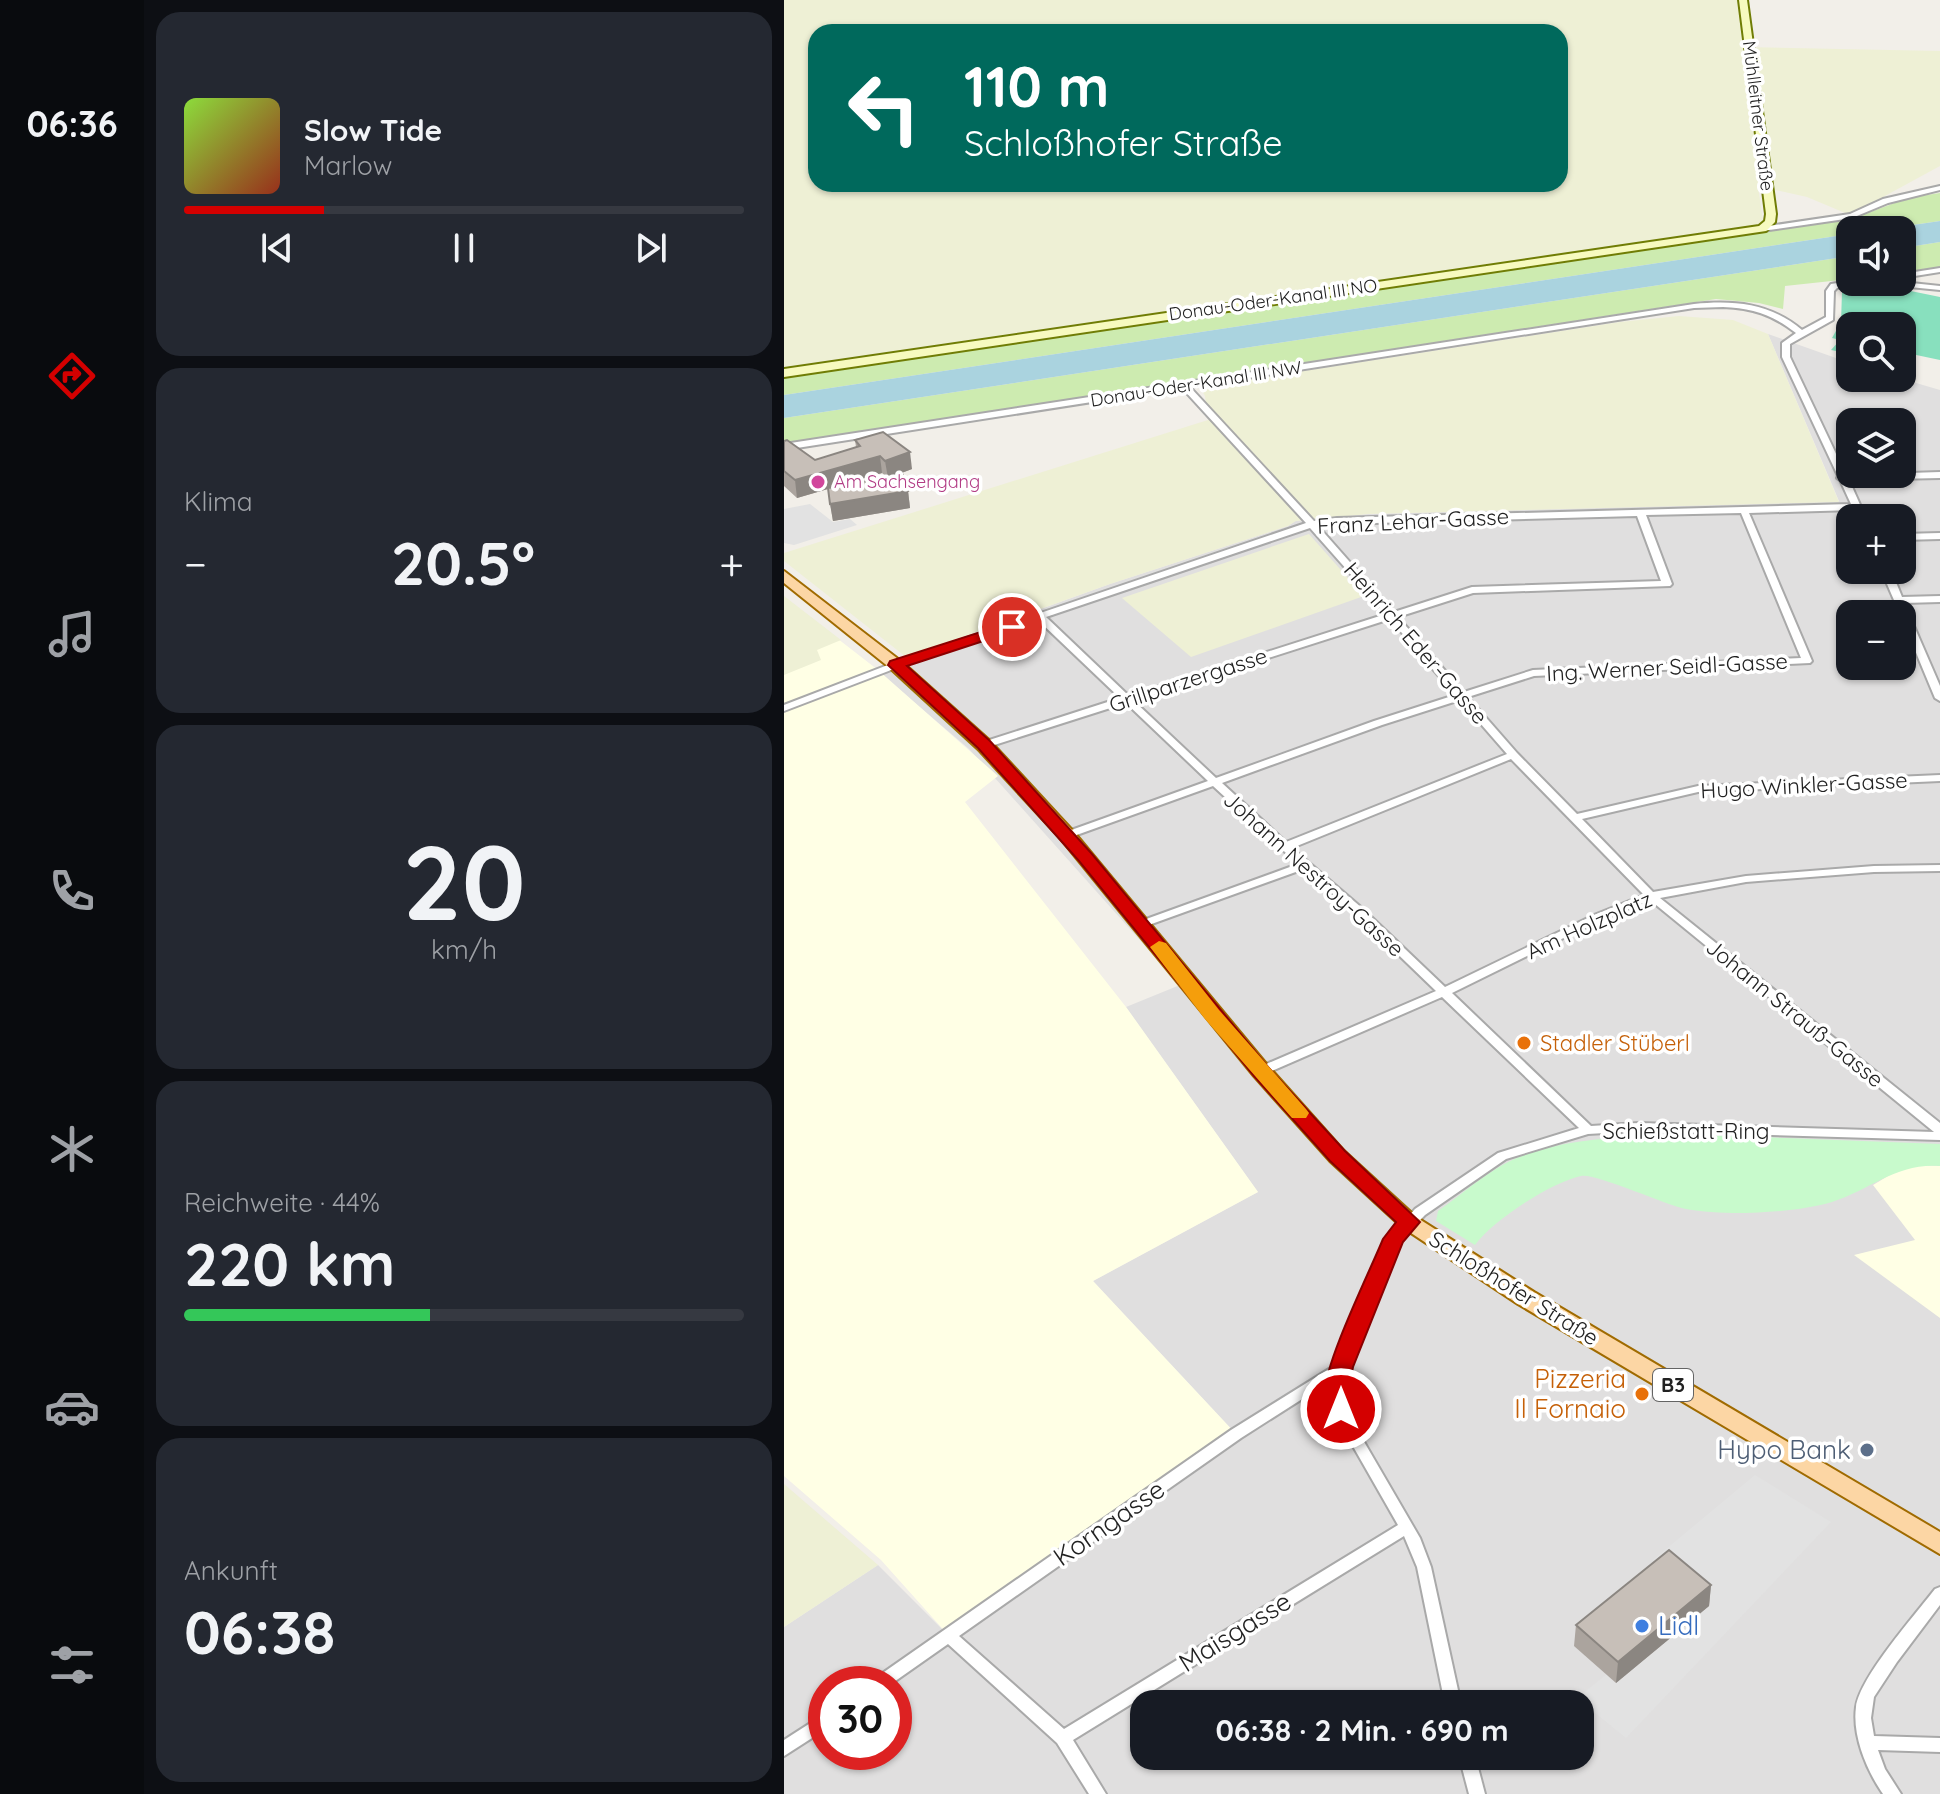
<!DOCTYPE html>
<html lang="de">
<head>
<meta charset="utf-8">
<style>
  body { margin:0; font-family:Quicksand,sans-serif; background:#242831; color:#f1f3f6; height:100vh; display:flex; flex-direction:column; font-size:30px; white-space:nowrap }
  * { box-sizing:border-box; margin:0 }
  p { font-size:26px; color:#9ea1a6 }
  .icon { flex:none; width:44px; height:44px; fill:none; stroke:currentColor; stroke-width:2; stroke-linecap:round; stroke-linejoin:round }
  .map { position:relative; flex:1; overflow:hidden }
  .sheet { display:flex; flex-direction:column; gap:12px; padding:12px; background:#0d0f14; width:640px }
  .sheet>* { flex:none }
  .banner { position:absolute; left:24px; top:24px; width:760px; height:168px; border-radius:24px; box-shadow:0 2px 6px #0004; background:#00695c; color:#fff; overflow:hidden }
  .tools { position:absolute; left:1052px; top:216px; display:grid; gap:16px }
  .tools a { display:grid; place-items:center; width:80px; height:80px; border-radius:16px; background:#171b24; box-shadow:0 2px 6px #0004; font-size:40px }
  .speed { position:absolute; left:24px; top:1666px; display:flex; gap:16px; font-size:40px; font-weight:700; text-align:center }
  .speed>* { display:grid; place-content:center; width:104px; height:104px; border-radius:50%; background:#171b24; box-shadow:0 2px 6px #0004; line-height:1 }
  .speed .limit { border:12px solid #d22; background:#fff; color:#111 }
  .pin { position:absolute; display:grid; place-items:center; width:68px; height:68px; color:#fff; margin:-34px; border:4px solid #fff; border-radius:50%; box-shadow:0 2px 8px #0007 }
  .me { position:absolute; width:88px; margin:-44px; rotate:0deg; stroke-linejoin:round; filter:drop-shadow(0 0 6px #0008) }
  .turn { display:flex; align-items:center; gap:28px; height:168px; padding:0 24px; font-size:36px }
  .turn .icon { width:104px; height:104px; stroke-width:2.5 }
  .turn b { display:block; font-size:56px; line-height:68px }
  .big { font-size:60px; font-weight:700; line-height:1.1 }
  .sheet .card { flex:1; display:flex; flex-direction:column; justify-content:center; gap:12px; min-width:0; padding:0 28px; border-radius:24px; background:#242831 }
  .sheet .dial { align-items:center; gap:0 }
  .dial b { font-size:104px; line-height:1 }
  .song { display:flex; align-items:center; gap:24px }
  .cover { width:96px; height:96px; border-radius:12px; background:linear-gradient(135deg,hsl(90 70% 55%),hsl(10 70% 35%)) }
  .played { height:8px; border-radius:4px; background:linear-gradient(90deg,#d40000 25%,#363941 25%) }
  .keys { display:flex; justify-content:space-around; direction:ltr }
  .heat { display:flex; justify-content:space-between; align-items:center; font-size:44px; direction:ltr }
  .charge { height:12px; border-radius:6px; background:linear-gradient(90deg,#34c759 44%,#363941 0) }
  .trip { position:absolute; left:346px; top:1690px; width:464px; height:80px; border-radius:24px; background:#171b24; box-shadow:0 2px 6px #0004; font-weight:700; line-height:80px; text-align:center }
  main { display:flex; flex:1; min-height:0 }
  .tabs { display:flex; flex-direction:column; width:144px; justify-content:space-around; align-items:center; background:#090b0e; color:#9ea1a6 }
  .tabs .icon { width:56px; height:56px }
  .tabs .current { color:#d40000 }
  .tabs b { font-size:36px; color:#f1f3f6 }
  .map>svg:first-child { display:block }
  .residential { fill:#e0dfdf; fill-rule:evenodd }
  .education { fill:#ffffe5 }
  .farmland { fill:#eef0d5; fill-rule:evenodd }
  .grass { fill:#cdebb0 }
  .park { fill:#c8facc }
  .pitch { fill:#88e0be }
  .parking { fill:#e2e2e2 }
  .water { fill:#aad3df }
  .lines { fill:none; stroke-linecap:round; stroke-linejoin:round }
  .street-casing { stroke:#a9a9a9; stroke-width:4 }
  .secondary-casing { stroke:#707d05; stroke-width:4 }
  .primary-casing { stroke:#a06b00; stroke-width:4 }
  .street { fill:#fff; fill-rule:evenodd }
  .secondary { fill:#f7fabf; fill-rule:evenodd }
  .primary { fill:#fcd6a4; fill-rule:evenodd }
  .wall { fill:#aba49e; fill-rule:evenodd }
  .shaded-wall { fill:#8b8681 }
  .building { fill:#c7bfb8; stroke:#8b8681; stroke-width:2 }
  .route { fill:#d40000; stroke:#8a0000; stroke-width:2 }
  .slow { fill:#f59e0b }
  .hotel-dot { fill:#d1479c; stroke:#fff; stroke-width:3 }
  .food-dot { fill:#e8710a; stroke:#fff; stroke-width:3 }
  .service-dot { fill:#5c6f8a; stroke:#fff; stroke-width:3 }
  .shop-dot { fill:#3f7fe0; stroke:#fff; stroke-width:3 }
  .labels { text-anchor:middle; stroke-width:7; stroke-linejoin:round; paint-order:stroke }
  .far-street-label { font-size:18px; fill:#222; stroke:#fff }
  .far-hotel-label { font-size:18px; fill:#b23c85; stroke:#fff; text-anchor:start }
  .shield { fill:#fff; stroke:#646464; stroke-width:2 }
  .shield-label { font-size:20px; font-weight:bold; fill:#222 }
  .street-label { font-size:22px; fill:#222; stroke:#fff }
  .food-label { font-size:22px; fill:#c56008; stroke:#fff; text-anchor:start }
  .near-food-label { font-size:26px; fill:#c56008; stroke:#fff; text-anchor:end }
  .near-service-label { font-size:26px; fill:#4e5e75; stroke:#fff; text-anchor:end }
  .near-street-label { font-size:26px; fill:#222; stroke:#fff }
  .near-shop-label { font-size:26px; fill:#366cbe; stroke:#fff; text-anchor:start }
</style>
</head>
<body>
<main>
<nav class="tabs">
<b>06:36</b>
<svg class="icon current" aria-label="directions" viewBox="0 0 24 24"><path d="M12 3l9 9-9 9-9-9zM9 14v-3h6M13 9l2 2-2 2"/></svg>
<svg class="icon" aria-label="music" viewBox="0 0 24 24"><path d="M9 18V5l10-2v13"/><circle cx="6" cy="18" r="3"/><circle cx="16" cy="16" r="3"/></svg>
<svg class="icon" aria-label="phone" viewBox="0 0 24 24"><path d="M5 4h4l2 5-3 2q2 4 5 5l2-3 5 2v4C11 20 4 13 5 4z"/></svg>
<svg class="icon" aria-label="climate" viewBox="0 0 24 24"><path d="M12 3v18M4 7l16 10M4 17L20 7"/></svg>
<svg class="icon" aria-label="car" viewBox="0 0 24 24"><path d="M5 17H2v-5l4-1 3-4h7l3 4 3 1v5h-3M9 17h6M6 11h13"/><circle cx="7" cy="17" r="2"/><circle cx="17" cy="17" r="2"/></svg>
<svg class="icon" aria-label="filters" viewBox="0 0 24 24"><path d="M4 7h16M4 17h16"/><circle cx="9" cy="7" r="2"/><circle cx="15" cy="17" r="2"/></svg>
</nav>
<section class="sheet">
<div class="card">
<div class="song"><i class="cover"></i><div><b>Slow Tide</b><p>Marlow</p></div></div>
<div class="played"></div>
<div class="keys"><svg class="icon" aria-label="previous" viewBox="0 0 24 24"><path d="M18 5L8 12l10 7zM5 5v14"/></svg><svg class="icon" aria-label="pause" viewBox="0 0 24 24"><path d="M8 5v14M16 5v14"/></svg><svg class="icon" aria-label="next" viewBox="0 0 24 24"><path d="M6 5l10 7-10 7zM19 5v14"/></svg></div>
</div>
<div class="card"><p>Klima</p>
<div class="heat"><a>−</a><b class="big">20.5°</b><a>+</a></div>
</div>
<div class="card dial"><b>20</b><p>km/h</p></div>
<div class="card"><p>Reichweite · 44%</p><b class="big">220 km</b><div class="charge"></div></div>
<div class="card"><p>Ankunft</p><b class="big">06:38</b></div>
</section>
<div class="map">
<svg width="1156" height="1794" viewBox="0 0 1156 1794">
  <rect width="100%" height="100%" fill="#f2efe9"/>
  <path class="residential" d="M 984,334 L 1066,363 L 1066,378 L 1115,378 L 1156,390 L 1156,1794 L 0,1794 L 0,1627 L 94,1565 L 165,1636 L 452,1434 L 309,1281 L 474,1192 L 342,1007 L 396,985 L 185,749 L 91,669 L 326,584 L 504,526 L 511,521 L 584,514 L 1055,501 ZM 1066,422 L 1118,422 L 1118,474 L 1066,474 ZM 1066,518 L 1118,518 L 1118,570 L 1066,570 ZM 1066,614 L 1118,614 L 1118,666 L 1066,666 ZM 42,1684 L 110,1684 L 110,1752 L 42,1752 ZM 360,1704 L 796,1704 L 796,1756 L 360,1756 Z"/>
  <g class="education">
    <path d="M 0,597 L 94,670 L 214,776 L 181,802 L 342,1007 L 474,1192 L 309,1281 L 452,1434 L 165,1636 L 97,1560 L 0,1476 Z"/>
    <path d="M 1135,1165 L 1156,1166 L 1156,1318 L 1070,1255 L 1131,1240 L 1089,1185 L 1114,1170 Z"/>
  </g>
  <g class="farmland">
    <path d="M 0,0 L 954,0 L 960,47 L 1156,51 L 1156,166 L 1066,215 L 1023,197 L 974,186 L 979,221 L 970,226 L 0,367 ZM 32,32 L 776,32 L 776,184 L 32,184 Z"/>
    <path d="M 895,316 L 949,320 L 984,334 L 1055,502 L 584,514 L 512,521 L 504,526 L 326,584 L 122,657 L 0,561 L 0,553 L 424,420 L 421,396 L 416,387 L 836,322 Z"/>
    <path d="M 525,534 L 580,596 L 407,657 L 338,598 Z"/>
    <path d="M 0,596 L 57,640 L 33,650 L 37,660 L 0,675 Z"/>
    <path d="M 0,1484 L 94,1565 L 0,1627 Z"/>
  </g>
  <g class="grass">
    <path d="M 1156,193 L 1156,221 L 1095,230 L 1066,230 L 1066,234 L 0,395 L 0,374 L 994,230 L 1073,217 L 1124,198 Z"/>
    <path d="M 1156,242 L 1156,269 L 1118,274 L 1118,248 Z"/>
    <path d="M 1066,256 L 1066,279 L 1001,286 L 999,309 L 975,303 L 932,299 L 0,443 L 0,418 Z"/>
  </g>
  <path class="park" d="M 898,1134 L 1156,1144 L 1156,1166 C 1112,1163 1088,1189 1048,1202 C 1028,1208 1002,1211 981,1212 C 957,1214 925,1213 902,1209 C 881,1205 812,1173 797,1176 C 768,1182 709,1220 691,1245 L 652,1221 L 654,1211 C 677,1195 701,1173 726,1161 C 779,1137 841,1137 898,1134 Z"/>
  <path class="pitch" d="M 1076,288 L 1112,288 L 1156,297 L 1156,360 L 1118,352 L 1118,326 L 1066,326 L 1066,354 L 1047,350 L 1056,340 L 1048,338 L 1057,322 L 1058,292 Z"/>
  <g class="parking">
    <path d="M 26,504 L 49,522 L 66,519 L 73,525 L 10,545 L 0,543 L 0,509 Z"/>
    <path d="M 971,1475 L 1047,1522 L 842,1738 L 793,1698 L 823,1674 L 924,1605 L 869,1560 Z"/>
  </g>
  <g class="water">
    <path d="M 1156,221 L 1156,242 L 1118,248 L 1118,230 L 1095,230 Z"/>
    <path d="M 1066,234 L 1066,256 L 0,418 L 0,395 Z"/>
  </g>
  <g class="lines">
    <g class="street-casing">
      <g id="street">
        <path d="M 1156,186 L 1156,190 L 1104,203 L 1068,218 L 978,231 L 974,229 L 978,227 L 1066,214 L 1099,199 Z"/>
        <path d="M 1156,268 L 1156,272 L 1118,278 L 1118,274 Z"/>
        <path d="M 1066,281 L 1066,282 L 1074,282 L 1053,288 L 1050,291 L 1049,320 L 1006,344 L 1006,357 L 1062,475 L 1156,472 L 1156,478 L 1065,480 L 1082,518 L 1074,518 L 1070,510 L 965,513 L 1028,661 L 1026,663 L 750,676 L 684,697 L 733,753 L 793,814 L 914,786 L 1156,775 L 1156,781 L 914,792 L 798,819 L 869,892 L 962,876 L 1090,866 L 1156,865 L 1156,871 L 1090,872 L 962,882 L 876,898 L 1156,1123 L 1156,1140 L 855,1131 L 804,1134 L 722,1159 L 641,1215 L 616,1241 L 565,1367 L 559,1392 L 579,1440 L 636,1538 L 647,1567 L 677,1704 L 661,1704 L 633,1567 L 620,1536 L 289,1740 L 322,1794 L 305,1794 L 273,1743 L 164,1644 L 107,1684 L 87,1684 L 90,1679 L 447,1430 L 553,1364 L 604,1239 L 631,1209 L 714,1153 L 795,1128 L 658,997 L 481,1074 L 473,1074 L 471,1071 L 473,1068 L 652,991 L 570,912 L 520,869 L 362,926 L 354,926 L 352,924 L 354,922 L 514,864 L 429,786 L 287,837 L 279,837 L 278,835 L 279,833 L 424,781 L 342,703 L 204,747 L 196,747 L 195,745 L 196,743 L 336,698 L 254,620 L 115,667 L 0,711 L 0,705 L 109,663 L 522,523 L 398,388 L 0,450 L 0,444 L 910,304 C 950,300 986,303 1018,330 L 1042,317 L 1042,291 L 1047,284 ZM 939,307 C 968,308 989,315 1012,333 L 998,343 L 998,357 L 1054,476 L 1053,478 L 1056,480 L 1067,504 L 553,518 L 530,521 L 406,387 L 910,308 ZM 957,513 L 1017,658 L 749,670 L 680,692 L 614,617 L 689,593 L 886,586 L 888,584 L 862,515 ZM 853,516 L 877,581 L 688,587 L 610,612 L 534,526 L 553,524 ZM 526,528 L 602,614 L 345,696 L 262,617 ZM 606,619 L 671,695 L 590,721 L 432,778 L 350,701 ZM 676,700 L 723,754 L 502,842 L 438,783 L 598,725 ZM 727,759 L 860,895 L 810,915 L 661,987 L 578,908 L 508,848 ZM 866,900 L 1150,1132 L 855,1123 L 807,1126 L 668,993 L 818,919 ZM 548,1380 L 545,1392 L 566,1441 L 614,1525 L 280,1729 L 175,1636 L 457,1438 Z"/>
        <path d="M 1091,282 L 1118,282 L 1156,286 L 1156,290 L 1095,284 Z"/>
        <path d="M 1156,533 L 1156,539 L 1118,540 L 1118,534 Z"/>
        <path d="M 1097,570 L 1107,570 L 1118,597 L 1156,596 L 1156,602 L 1120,603 L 1156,686 L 1156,701 L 1151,698 L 1118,619 L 1118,614 L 1116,614 Z"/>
        <path d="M 1156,1587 L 1156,1605 L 1113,1662 L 1090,1697 L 1087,1718 L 1090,1736 L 1156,1738 L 1156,1752 L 1094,1750 L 1101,1769 L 1117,1794 L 1099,1794 C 1083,1771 1068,1736 1072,1707 C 1076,1677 1131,1615 1151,1589 Z"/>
        <path d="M 42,1713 L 42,1729 L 0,1756 L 0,1740 Z"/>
        <path d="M 675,1756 L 691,1756 L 701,1794 L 685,1794 Z"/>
      </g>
    </g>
    <g class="secondary-casing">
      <path id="secondary" d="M 955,0 L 963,0 L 992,214 L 991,222 L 982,231 L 0,377 L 0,369 L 975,226 L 981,221 L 982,214 Z"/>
    </g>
    <g class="primary-casing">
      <path id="primary" d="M 0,571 L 118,662 L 206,741 L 289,831 L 484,1066 L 560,1151 L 632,1217 L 750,1292 L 1156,1532 L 1156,1554 L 734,1304 L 618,1227 L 546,1161 L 470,1076 L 277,839 L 194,749 L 106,668 L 0,583 Z"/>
    </g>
    <use href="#street" class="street"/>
    <use href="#secondary" class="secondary"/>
    <use href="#primary" class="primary"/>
  </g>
  <g class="wall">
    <path d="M 71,440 L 128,469 L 104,478 L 124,491 L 126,508 L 49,521 L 44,489 L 13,498 L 0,486 L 0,441 L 31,460 L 72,447 ZM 98,473 L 104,478 L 49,487 Z"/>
    <path d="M 927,1585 L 925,1606 L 832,1683 L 790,1646 L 792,1625 Z"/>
  </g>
  <g class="shaded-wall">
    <path d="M 126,452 L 128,469 L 104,478 L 101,461 Z"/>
    <path d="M 96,456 L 98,473 L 13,498 L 11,480 Z"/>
    <path d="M 124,491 L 126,508 L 49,521 L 46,504 Z"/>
    <path d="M 927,1585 L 925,1606 L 832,1683 L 834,1662 Z"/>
  </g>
  <g class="building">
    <path d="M 99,432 L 126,452 L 101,461 L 96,456 L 11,480 L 0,471 L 0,441 L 3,440 L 31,460 L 76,446 L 71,440 Z"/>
    <path d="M 119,475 L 124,491 L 46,504 L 44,488 Z"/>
    <path d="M 885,1550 L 927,1585 L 834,1662 L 792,1625 Z"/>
  </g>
  <path class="route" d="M 228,622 L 233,624 L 233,630 L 123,666 L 206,741 L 308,854 L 484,1067 L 561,1151 L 636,1222 L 619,1242 L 569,1367 L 564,1392 L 568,1409 L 565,1415 L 557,1418 L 549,1415 C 545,1409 541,1399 541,1392 C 541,1362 586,1271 599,1239 L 612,1222 L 546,1161 L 470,1076 L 295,861 L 194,748 L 104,665 L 106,661 Z"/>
  <path class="slow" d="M 375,941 L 382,943 L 435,1010 L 522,1109 L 525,1113 L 522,1118 L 508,1118 L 421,1019 L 366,947 Z"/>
  <circle class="hotel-dot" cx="34" cy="482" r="8"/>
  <g class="food-dot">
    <circle cx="740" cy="1043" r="8"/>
    <circle cx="858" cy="1394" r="8"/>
  </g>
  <circle class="service-dot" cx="1083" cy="1450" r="8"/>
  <circle class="shop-dot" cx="858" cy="1626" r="8"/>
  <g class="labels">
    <g class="far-street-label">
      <text transform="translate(974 116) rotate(83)" y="6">Mühlleitner Straße</text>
      <text transform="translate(489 300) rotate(-8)" y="6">Donau-Oder-Kanal III NO</text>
      <text transform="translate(412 384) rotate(-9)" y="6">Donau-Oder-Kanal III NW</text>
    </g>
    <g class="far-hotel-label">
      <text x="50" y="488">Am Sachsengang</text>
    </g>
    <rect class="shield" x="869" y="1369" width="40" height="32" rx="6"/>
    <g class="shield-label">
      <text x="889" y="1392">B3</text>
    </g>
    <g class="street-label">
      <text transform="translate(629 521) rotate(-3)" y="8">Franz Lehar-Gasse</text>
      <text transform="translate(632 643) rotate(49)" y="8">Heinrich Eder-Gasse</text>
      <text transform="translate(883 667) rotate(-3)" y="8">Ing. Werner Seidl-Gasse</text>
      <text transform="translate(404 680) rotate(-18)" y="8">Grillparzergasse</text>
      <text transform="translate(1020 785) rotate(-3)" y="8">Hugo Winkler-Gasse</text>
      <text transform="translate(530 874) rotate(42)" y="8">Johann Nestroy-Gasse</text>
      <text transform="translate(805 925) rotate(-24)" y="8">Am Holzplatz</text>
      <text transform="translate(1011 1013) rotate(39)" y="8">Johann Strauß-Gasse</text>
      <text x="902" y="1139">Schießstatt-Ring</text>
      <text transform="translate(730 1288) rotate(32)" y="8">Schloßhofer Straße</text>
    </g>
    <g class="food-label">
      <text x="756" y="1051">Stadler Stüberl</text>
    </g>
    <g class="near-food-label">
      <text x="842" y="1388">Pizzeria<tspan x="842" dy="30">Il Fornaio</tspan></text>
    </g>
    <g class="near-service-label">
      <text x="1067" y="1459">Hypo Bank</text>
    </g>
    <g class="near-street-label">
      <text transform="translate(325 1523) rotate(-35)" y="9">Korngasse</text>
      <text transform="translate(451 1632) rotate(-32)" y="9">Maisgasse</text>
    </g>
    <g class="near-shop-label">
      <text x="874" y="1635">Lidl</text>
    </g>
  </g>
</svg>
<div class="tools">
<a><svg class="icon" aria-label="sound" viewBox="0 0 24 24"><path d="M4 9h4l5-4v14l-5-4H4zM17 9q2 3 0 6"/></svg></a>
<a><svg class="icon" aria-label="search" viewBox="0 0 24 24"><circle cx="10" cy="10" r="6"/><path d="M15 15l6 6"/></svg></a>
<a><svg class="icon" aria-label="layers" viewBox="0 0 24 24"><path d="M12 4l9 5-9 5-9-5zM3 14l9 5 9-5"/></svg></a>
<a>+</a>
<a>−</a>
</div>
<div class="speed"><div class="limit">30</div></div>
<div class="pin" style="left:228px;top:627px;background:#d93025"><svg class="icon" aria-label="arrive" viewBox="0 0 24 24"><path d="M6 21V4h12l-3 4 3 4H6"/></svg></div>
<svg class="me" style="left:557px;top:1409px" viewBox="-20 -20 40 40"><circle r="17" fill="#d40000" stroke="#fff" stroke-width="3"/><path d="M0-11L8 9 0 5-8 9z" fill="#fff"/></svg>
<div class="trip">06:38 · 2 Min. · 690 m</div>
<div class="banner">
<div class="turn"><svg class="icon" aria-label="left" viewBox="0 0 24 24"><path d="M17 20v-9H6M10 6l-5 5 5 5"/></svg><div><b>110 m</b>Schloßhofer Straße</div></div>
</div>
</div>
</main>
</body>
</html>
